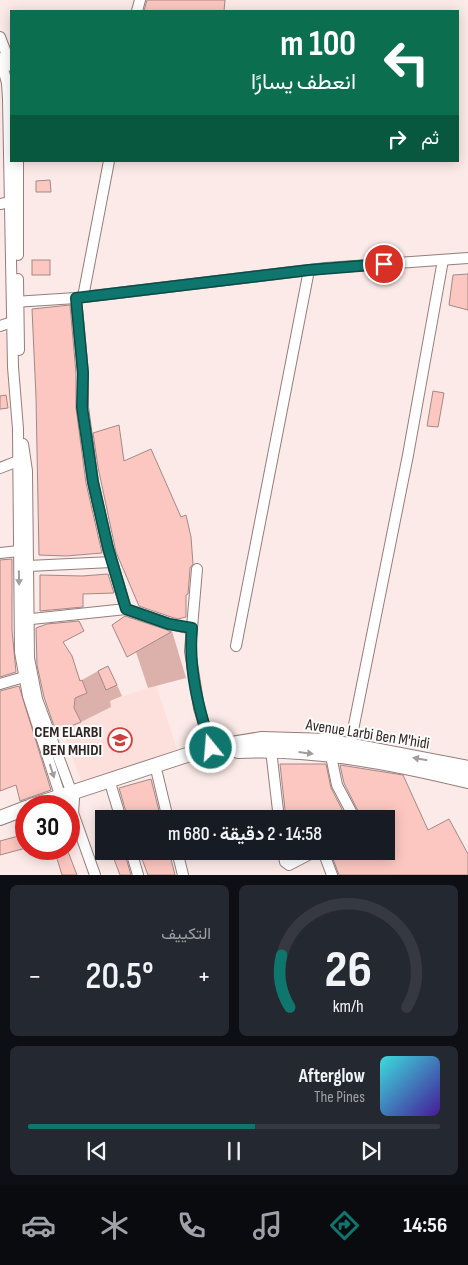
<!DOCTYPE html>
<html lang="ar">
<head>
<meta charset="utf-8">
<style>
  body { margin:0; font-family:"Sofia Sans Condensed",Vazirmatn,sans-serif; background:#242831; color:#f1f3f6; direction:rtl; height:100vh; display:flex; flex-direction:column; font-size:19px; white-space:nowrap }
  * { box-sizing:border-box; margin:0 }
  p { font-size:16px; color:#9ea1a6 }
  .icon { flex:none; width:28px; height:28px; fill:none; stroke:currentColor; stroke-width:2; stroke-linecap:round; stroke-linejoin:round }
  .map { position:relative; height:875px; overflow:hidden; direction:ltr }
  .sheet { display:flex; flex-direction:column; gap:10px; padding:10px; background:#0d0f14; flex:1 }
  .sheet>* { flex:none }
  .banner { position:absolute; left:10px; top:10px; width:449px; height:152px; border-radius:0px; box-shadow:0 2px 12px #0003; direction:rtl; background:#0b6e4f; color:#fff; overflow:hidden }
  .speed { position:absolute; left:15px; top:795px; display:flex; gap:10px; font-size:25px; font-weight:700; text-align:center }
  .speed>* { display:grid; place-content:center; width:65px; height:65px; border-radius:50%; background:#171b24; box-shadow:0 2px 12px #0003; line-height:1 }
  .speed .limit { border:8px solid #d22; background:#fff; color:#111 }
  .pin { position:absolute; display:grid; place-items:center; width:42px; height:42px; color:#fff; margin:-21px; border:2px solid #fff; border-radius:50%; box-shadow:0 1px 5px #0007 }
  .me { position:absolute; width:55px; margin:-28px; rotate:343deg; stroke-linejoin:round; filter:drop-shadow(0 0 4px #0008) }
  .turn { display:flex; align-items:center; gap:18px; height:105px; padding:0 20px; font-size:22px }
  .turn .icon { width:65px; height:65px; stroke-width:2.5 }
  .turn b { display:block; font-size:35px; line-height:42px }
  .then { display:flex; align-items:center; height:48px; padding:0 20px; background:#0003; gap:10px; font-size:19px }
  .big { font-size:38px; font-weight:600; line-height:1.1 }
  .sheet .widget { flex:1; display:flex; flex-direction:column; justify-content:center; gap:8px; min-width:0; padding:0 18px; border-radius:8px; background:#242831 }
  .sheet .dial { align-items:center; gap:0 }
  .dial svg { height:130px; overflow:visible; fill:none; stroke:#363941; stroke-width:7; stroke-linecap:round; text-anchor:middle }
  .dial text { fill:#f1f3f6; stroke:none }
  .song { display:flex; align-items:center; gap:15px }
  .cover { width:60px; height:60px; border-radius:8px; background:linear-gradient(135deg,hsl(180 70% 55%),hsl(260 70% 35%)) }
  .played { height:5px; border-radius:2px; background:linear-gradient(90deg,#0f766e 55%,#363941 55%) }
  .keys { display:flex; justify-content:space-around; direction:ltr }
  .heat { display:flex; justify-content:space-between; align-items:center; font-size:28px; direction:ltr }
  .sheet .tiles { flex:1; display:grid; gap:10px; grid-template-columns:1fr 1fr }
  .widget:last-child { grid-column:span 2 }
  .trip { position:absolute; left:95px; top:810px; width:300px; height:50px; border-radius:0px; background:#171b24; box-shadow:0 2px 12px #0003; font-weight:600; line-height:50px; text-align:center; direction:rtl }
  .tab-bar { display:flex; height:80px; justify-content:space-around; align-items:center; background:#090b0e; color:#9ea1a6 }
  .tab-bar .icon { width:35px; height:35px }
  .tab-bar .current { color:#0f766e }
  .tab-bar b { font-size:22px; color:#f1f3f6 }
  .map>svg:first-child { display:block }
  .built { fill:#fde0dc }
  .green { fill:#dcb0ab }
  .building { fill:#fcc7c1; stroke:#a28986 }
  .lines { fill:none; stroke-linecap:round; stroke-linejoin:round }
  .minor-casing { stroke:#967d7b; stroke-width:12 }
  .major-casing { stroke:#967d7b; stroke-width:16 }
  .minor { stroke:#fff; stroke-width:10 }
  .major { stroke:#fff; stroke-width:14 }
  .oneway { fill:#a29d9c }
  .route-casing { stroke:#0a4d48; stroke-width:12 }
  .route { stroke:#0f766e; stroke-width:9 }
  .labels { text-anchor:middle; stroke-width:4; stroke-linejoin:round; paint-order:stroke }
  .poi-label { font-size:16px; font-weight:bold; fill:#302624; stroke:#fcfcfc; text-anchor:end }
  .street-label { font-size:16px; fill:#302624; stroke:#fcfcfc }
</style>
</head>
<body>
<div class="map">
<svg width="468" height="875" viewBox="0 0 468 875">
  <rect width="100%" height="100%" fill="#fbeae8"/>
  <g class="built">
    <path d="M 0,333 L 10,333 L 12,408 L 0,411 Z"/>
    <path d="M 156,685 L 178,752 L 81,781 L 62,729 L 110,707 L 110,701 Z"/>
  </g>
  <g class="green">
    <path d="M 172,631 L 186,678 L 148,688 L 136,652 Z"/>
    <path d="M 98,671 L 106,689 L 117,685 L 122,696 L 110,701 L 111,707 L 81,722 L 74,708 L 75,698 L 87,693 L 82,680 Z"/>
  </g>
  <g class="building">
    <path d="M 147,0 L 225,0 L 224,11 L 144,11 Z"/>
    <path d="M 50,180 L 51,192 L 36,192 L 36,181 Z"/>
    <rect x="32" y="260" width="18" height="15"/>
    <path d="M 468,274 L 468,310 L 449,305 L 453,275 Z"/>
    <path d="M 70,305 L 76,373 L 76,408 L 86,483 L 102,553 L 66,556 L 39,555 L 36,397 L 32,309 Z"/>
    <path d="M 433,391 L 444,393 L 438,427 L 427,426 Z"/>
    <path d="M 6,395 L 8,408 L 0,409 L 0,396 Z"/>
    <path d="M 119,425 L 124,461 L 151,449 L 181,517 L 186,515 L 191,537 L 193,564 L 190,568 L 188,594 L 186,595 L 186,617 L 178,619 L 171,617 L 139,606 L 116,552 L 98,467 L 93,433 Z"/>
    <path d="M 12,559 L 12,630 L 16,672 L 0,677 L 0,560 Z"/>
    <path d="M 108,574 L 114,593 L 83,594 L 83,607 L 40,611 L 40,575 L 82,576 Z"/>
    <path d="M 125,616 L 167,630 L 171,632 L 127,657 L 112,625 Z"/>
    <path d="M 79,621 L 84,631 L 63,642 L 72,656 L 80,681 L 82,680 L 87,693 L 75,698 L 74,708 L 81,722 L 56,732 L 44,697 L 37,665 L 36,628 L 47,624 Z"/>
    <path d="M 108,666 L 117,685 L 106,690 L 98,671 Z"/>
    <path d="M 19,686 L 51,790 L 20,801 L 16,785 L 0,791 L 0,691 Z"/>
    <path d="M 280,764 L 326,764 L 331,788 L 347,819 L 286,819 Z"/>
    <path d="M 340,765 L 403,775 L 428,830 L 449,819 L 468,854 L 468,875 L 339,875 L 330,851 L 386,851 L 386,819 L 362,819 L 344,783 Z"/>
    <path d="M 151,779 L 161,819 L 128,819 L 119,788 Z"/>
    <path d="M 26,834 L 26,848 L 0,855 L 0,841 Z"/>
    <path d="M 54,849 L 67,849 L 77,875 L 62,875 Z"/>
    <path d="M 111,851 L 124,851 L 131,875 L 120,875 Z"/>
    <path d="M 139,851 L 169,851 L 175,875 L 148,875 Z"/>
  </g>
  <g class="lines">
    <g class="minor-casing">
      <g id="minor">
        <path d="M 137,11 L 140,0"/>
        <path d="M 0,37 L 11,66"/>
        <path d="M 0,58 L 7,83 L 8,99 L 13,367 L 18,429 L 20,652 L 28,696 L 60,795 L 66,806"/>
        <path d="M 0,204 L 10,202"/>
        <path d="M 18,255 L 18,161"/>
        <path d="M 18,279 L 19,350"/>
        <path d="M 83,297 L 109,161"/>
        <path d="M 76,298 L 83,373 L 83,407 L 93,482 L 108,548 L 126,609"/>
        <path d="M 14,302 L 76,298 L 326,268 L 468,258"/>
        <path d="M 0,326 L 12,322"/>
        <path d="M 23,444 L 27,471 L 29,658 L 37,699 L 74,799 L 73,813"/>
        <path d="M 0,468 L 18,461"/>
        <path d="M 0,553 L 19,551"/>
        <path d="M 28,566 L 112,562"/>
        <path d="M 197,569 L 190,651 L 199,708 L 211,748"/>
        <path d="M 22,620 L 126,609 L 169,624 L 192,629"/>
        <path d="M 236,646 L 309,270"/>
        <path d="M 0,684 L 24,677"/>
        <path d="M 350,745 L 408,455 L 443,260"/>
        <path d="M 271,750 L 279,819"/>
        <path d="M 331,756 L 337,785 L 355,819"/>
        <path d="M 157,773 L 168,819"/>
        <path d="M 111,786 L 121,819"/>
        <path d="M 69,809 L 73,813 L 95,875"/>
        <path d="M 131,851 L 138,875"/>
        <path d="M 177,851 L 183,875"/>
        <path d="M 283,851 L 285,862 L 289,865 L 316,851"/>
        <path d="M 323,851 L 332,875"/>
      </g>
    </g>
    <g class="major-casing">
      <g id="major">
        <path d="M 238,751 C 314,747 394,763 468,781"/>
        <path d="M 31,806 L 187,755 L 219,746 L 262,739 L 328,741 L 468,768"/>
        <path d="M 0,818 L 26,808"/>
      </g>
    </g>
    <use href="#minor" class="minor"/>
    <use href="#major" class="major"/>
  </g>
  <defs><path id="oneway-solid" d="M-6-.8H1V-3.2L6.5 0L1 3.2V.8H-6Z" transform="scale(1.25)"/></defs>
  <g class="oneway">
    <use href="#oneway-solid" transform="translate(19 578) rotate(89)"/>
    <use href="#oneway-solid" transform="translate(306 753) rotate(7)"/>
    <use href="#oneway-solid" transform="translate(420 759) rotate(-170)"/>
    <use href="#oneway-solid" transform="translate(52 771) rotate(72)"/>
  </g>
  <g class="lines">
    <g class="route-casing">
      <path id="route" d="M 211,748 C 199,709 188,670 192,628 L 169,624 L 126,609 L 108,548 L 93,482 L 82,407 L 83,373 L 76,298 L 309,270 L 384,264"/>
    </g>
    <use href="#route" class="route"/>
  </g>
  <defs>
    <g id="school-ring" transform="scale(1.25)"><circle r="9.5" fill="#fcfcfc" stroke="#ce3f3d" stroke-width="1.5"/><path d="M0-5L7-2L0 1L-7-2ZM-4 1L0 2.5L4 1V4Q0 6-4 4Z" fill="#ce3f3d"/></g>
  </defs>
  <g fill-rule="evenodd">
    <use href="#school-ring" x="120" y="740"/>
  </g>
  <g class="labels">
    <g class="poi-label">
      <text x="102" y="737">CEM ELARBI<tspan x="102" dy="18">BEN MHIDI</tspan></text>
    </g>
    <g class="street-label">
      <text transform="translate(368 733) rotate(9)" y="6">Avenue Larbi Ben M'hidi</text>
    </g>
  </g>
</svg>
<div class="speed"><div class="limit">30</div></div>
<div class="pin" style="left:384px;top:264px;background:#d93025"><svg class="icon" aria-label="arrive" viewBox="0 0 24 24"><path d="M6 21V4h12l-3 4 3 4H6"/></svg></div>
<svg class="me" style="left:211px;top:748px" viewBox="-20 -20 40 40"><circle r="17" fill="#0f766e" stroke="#fff" stroke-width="3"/><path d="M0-11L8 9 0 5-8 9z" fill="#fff"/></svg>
<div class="trip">14:58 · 2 دقيقة · 680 m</div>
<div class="banner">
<div class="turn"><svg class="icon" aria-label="left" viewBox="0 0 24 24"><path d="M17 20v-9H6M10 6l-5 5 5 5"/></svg><div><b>100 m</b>انعطف يسارًا</div></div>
<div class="then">ثم<svg class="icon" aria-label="right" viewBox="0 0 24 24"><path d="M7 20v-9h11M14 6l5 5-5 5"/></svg></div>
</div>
</div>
<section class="sheet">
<div class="tiles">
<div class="widget dial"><svg viewBox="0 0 100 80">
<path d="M14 69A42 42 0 1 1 86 69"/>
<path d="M14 69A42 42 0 0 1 9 37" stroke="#0f766e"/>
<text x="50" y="56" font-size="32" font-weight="700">26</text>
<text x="50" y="72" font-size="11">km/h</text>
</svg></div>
<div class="widget"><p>التكييف</p>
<div class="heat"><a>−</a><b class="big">20.5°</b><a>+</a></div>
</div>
<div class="widget">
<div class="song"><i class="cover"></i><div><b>Afterglow</b><p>The Pines</p></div></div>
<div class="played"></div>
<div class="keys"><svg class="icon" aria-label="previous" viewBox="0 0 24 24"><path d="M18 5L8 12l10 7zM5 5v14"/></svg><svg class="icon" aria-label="pause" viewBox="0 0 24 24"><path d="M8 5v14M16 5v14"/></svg><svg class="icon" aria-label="next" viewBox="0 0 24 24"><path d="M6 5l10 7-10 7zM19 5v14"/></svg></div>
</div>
</div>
</section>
<nav class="tab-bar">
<b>14:56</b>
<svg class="icon current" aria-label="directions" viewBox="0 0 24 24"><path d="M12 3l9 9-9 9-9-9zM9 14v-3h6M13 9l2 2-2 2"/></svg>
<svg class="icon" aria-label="music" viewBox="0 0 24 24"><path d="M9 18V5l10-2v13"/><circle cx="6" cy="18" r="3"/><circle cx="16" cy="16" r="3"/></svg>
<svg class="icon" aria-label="phone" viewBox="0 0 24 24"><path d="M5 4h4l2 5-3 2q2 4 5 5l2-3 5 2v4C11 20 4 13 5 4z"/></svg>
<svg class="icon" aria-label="climate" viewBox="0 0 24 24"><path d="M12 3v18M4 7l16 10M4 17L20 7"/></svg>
<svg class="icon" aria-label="car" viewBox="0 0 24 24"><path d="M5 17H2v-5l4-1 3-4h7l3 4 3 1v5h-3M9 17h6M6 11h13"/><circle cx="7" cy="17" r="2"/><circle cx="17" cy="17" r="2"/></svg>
</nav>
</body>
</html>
